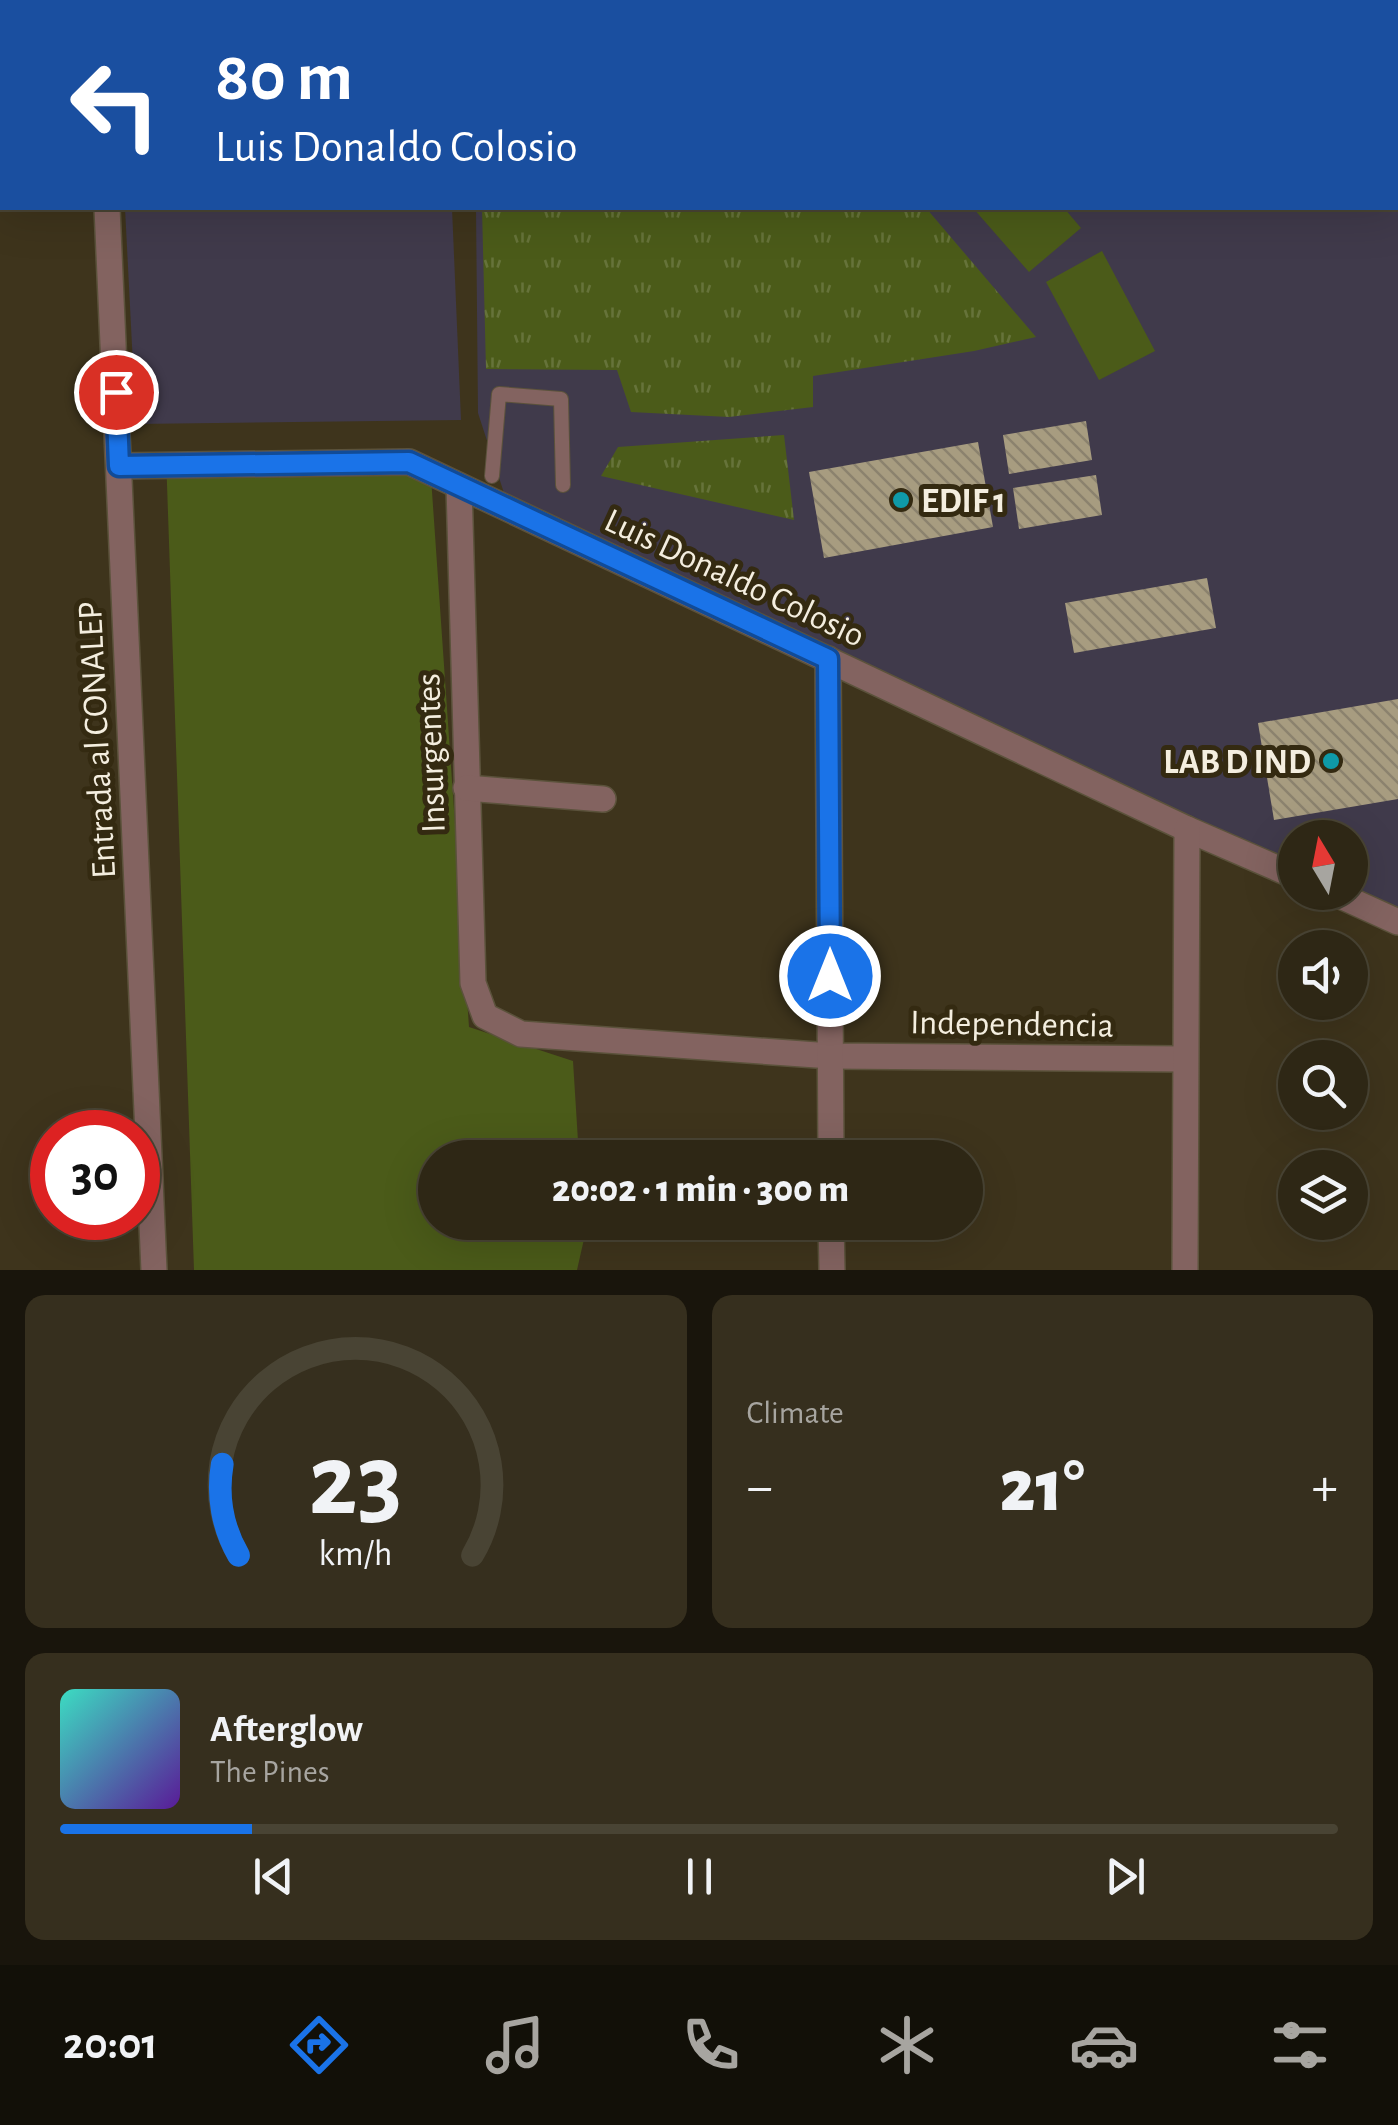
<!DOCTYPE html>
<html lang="en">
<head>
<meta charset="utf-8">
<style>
  body { margin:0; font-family:"Alegreya Sans",sans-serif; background:#362f1e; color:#f1f3f6; height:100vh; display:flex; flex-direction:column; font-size:38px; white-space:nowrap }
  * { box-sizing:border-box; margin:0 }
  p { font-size:32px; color:#a7a5a0 }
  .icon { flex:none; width:55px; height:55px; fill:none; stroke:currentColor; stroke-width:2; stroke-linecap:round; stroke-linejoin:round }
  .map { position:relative; height:1270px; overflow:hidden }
  .details { display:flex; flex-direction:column; gap:25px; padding:25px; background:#19150c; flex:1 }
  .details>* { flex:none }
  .hud { position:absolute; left:0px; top:0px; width:1400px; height:210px; box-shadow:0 10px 40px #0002,0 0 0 2px #494434; background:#1a4fa0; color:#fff; overflow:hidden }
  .needle { width:65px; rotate:350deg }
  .tools { position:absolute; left:1278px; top:820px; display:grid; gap:20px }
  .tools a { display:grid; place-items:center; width:90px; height:90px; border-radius:50%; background:#2e2715; box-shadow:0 10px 40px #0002,0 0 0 2px #494434; font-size:50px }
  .speed { position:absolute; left:30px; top:1110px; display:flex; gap:20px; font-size:50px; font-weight:700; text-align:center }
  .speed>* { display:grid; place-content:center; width:130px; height:130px; border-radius:50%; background:#2e2715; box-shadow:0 10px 40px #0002,0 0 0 2px #494434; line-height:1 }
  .speed .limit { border:15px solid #d22; background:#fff; color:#111 }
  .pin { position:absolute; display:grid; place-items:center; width:85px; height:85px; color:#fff; margin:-42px; border:5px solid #fff; border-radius:50%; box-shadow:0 2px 10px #0007 }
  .me { position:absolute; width:110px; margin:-55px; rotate:0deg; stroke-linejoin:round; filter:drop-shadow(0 0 8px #0008) }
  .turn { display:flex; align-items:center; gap:35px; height:210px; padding:0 50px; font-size:45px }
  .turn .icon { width:130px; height:130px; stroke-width:2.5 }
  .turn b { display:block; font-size:70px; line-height:85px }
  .big { font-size:75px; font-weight:800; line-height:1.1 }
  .details .widget { flex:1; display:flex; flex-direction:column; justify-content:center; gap:15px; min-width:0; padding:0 35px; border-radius:20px; background:#362f1e }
  .details .dial { align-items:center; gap:0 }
  .dial svg { height:260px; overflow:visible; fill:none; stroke:#494434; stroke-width:7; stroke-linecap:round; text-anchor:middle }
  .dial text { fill:#f1f3f6; stroke:none }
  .song { display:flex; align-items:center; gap:30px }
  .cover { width:120px; height:120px; border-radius:15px; background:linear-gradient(135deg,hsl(170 70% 55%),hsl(270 70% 35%)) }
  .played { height:10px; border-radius:5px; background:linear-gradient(90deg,#1a73e8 15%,#494434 15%) }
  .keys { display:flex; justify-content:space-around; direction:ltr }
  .heat { display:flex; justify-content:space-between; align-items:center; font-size:55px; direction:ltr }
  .details .tiles { flex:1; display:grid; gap:25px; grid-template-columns:1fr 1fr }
  .widget:last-child { grid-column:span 2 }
  .trip { position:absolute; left:418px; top:1140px; width:565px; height:100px; border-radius:50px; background:#2e2715; box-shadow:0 10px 40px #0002,0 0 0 2px #494434; font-weight:800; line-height:100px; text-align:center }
  .dock { display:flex; height:160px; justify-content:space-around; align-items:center; background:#121008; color:#a7a5a0 }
  .dock .icon { width:70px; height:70px }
  .dock .selected { color:#1a73e8 }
  .dock b { font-size:45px; color:#f1f3f6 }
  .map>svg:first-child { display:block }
  .education { fill:#403a4b }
  .park { fill:url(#park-tufts) }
  .garden { fill:#4b5b19 }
  .building { fill:url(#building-back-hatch) }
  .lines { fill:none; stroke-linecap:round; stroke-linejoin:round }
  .lane-casing { stroke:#5b523b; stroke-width:16 }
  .street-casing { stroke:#5b523b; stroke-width:28 }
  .lane { stroke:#836360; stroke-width:14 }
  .street { stroke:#836360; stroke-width:25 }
  .route-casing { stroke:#114b97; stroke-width:25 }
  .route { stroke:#1a73e8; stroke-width:18 }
  .culture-dot { fill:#0f9aa8; stroke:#342a11; stroke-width:4 }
  .labels { text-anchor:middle; stroke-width:10; stroke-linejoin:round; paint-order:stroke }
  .poi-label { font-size:35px; font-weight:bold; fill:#f4eedf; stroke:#342a11; text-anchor:start }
  .street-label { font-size:35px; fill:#f4eedf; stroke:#342a11 }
</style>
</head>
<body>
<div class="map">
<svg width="1398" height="1270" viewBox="0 0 1398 1270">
  <defs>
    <pattern id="park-tufts" width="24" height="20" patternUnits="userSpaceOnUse" patternTransform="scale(2.5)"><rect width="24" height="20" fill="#4b5b19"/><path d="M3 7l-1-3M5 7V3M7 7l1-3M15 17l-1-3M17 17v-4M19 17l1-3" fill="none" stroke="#66733a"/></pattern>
    <pattern id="building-back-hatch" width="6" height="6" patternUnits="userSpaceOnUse" patternTransform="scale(2.5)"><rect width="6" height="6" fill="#a79c80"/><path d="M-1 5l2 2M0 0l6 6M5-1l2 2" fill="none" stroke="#8b826e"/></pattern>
  </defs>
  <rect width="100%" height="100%" fill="#3e341c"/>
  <g class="education">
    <path d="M 1398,197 L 1398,907 L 1350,888 L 1350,838 L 1295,838 L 1295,866 L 1183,821 L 504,493 L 478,413 L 476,208 L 1398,208 Z"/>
    <path d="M 125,208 L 452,208 L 461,420 L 136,424 Z"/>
  </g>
  <g class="park">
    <path d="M 478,0 L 1019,0 L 1024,2 L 478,2 Z"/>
    <path d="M 482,208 L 926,208 L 1036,337 L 974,351 L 813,376 L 813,407 L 729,417 L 631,412 L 617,370 L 486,369 Z"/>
    <path d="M 784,435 L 794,520 L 601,476 L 618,447 Z"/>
  </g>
  <g class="garden">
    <path d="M 973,208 L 1064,208 L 1081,228 L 1029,272 Z"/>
    <path d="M 1102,251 L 1155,351 L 1099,380 L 1046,282 Z"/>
    <path d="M 166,455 L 431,477 L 469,1027 L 573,1061 L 579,1157 L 435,1158 L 435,1222 L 583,1223 L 584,1239 L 577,1270 L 194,1270 Z"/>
  </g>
  <g class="building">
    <path d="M 1086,421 L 1092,460 L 1009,474 L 1003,435 Z"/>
    <path d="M 978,442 L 993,527 L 824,558 L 809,472 Z"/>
    <path d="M 1096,475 L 1102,515 L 1019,529 L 1013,488 Z"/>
    <path d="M 1207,578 L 1216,628 L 1074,653 L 1065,603 Z"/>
    <path d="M 1398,699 L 1398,799 L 1274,820 L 1258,723 Z"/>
  </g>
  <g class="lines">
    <g class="lane-casing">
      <path id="lane" d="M 492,476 L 499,394 L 561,399 L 563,485"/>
    </g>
    <g class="street-casing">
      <g id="street">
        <path d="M 98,0 L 98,2"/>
        <path d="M 475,0 L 475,2"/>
        <path d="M 1243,0 L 1244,2"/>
        <path d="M 107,208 L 154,1270"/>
        <path d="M 119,466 L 409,462 L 1187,829 L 1295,876"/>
        <path d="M 459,486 L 473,983 L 485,1016 L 521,1034 L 831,1056 L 1183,1059"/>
        <path d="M 828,659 L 831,1158"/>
        <path d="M 466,788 L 603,799"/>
        <path d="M 1332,892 L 1398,922"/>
        <path d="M 831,1222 L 832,1270"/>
        <path d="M 1185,1270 L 1187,829"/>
      </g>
    </g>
    <use href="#lane" class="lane"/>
    <use href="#street" class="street"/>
  </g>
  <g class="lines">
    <g class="route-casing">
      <path id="route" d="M 116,392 L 119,466 L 409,462 L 828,659 L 830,976"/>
    </g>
    <use href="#route" class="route"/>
  </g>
  <g class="culture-dot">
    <circle cx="901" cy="500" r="10"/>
    <circle cx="1331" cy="761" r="10"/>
  </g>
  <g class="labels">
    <g class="poi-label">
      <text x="921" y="512">EDIF 1</text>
      <text x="1311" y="773" text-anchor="end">LAB D IND</text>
    </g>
    <g class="street-label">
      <text transform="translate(735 577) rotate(25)" y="12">Luis Donaldo Colosio</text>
      <text transform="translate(96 740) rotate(-93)" y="12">Entrada al CONALEP</text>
      <text transform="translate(430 753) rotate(-92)" y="12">Insurgentes</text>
      <text transform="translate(1012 1023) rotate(1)" y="12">Independencia</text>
    </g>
  </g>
</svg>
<div class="tools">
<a><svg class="needle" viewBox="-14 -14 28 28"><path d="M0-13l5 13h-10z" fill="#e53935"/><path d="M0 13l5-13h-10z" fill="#a7a5a0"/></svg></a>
<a><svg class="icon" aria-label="sound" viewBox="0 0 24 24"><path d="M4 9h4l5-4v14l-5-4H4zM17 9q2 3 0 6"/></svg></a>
<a><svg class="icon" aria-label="search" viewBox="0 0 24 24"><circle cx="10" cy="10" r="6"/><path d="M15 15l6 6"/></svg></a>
<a><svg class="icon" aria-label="layers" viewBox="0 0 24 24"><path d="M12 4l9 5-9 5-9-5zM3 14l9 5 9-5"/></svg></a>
</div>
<div class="speed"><div class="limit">30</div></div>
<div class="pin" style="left:116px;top:392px;background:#d93025"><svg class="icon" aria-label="arrive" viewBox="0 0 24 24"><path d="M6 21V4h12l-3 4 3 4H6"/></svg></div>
<svg class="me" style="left:830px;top:976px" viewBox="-20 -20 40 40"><circle r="17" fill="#1a73e8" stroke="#fff" stroke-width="3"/><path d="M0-11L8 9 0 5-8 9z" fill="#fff"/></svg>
<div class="trip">20:02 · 1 min · 300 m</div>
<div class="hud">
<div class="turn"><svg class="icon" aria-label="left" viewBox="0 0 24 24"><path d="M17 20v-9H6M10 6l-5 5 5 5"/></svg><div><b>80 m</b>Luis Donaldo Colosio</div></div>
</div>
</div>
<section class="details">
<div class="tiles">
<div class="widget dial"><svg viewBox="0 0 100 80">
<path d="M14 69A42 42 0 1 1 86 69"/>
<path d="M14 69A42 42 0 0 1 9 41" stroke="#1a73e8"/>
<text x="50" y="56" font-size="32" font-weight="700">23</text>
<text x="50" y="72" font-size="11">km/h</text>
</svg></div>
<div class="widget"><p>Climate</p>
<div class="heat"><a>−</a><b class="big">21°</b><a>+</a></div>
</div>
<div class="widget">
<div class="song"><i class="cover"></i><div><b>Afterglow</b><p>The Pines</p></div></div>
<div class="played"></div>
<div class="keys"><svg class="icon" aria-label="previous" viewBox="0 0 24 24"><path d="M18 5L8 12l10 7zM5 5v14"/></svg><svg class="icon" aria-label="pause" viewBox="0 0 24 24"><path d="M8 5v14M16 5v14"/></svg><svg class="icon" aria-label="next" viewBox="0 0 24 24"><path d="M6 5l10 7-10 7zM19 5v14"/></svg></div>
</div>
</div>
</section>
<nav class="dock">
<b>20:01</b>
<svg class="icon selected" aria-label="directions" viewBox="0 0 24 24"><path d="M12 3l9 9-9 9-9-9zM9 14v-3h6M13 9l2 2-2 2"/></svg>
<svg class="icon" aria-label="music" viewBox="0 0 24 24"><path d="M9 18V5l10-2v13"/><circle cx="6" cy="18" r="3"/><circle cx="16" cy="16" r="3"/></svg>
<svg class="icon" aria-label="phone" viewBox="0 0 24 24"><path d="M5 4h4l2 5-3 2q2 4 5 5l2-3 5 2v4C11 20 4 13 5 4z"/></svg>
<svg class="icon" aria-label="climate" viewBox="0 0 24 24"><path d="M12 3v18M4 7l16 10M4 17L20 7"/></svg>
<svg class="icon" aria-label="car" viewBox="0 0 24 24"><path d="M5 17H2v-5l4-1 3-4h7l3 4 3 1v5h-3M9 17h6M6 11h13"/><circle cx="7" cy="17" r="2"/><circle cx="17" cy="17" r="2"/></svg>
<svg class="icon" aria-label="filters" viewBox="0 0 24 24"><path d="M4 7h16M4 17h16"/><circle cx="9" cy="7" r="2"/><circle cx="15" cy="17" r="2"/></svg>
</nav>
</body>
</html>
